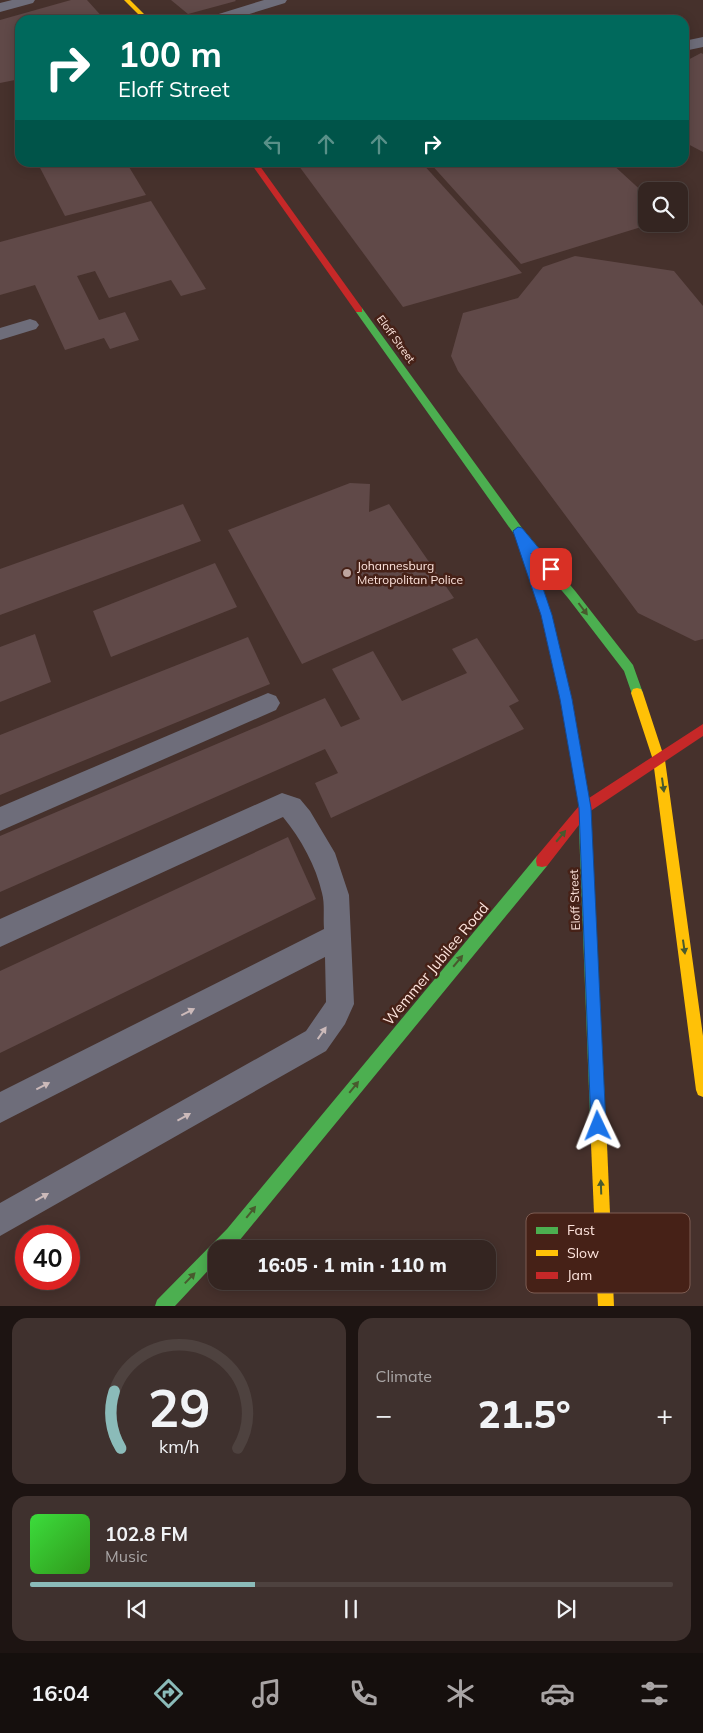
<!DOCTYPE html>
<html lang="en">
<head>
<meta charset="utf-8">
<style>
  body { margin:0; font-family:Mulish,sans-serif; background:#3f312e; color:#f1f3f6; height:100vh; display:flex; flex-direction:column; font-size:19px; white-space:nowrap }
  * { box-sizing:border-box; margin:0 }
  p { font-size:16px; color:#a9a5a5 }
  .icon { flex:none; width:28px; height:28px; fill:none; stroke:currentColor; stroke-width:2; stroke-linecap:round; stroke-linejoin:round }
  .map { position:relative; height:1306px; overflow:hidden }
  .drawer { display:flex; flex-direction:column; gap:12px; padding:12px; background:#1d1412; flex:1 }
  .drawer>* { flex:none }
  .top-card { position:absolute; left:15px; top:15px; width:674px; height:152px; border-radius:15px; box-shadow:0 2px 12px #0003,0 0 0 1px #4e423f; background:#00695c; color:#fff; overflow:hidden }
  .fabs { position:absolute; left:638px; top:182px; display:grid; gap:10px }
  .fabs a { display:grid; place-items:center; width:50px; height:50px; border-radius:10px; background:#342521; box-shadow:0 2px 12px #0003,0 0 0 1px #4e423f; font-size:25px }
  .speed { position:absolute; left:15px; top:1225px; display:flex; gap:10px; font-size:25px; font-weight:700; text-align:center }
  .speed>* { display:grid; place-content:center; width:65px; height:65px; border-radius:50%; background:#342521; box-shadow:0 2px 12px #0003,0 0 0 1px #4e423f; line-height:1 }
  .speed .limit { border:8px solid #d22; background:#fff; color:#111 }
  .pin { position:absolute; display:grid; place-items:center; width:42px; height:42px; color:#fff; margin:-21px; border-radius:10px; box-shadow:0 2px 8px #0006 }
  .me { position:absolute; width:55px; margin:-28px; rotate:358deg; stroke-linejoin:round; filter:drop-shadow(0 0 4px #0008) }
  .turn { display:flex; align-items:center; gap:18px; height:105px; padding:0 20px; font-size:22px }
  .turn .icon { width:65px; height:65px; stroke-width:2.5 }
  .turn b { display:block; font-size:35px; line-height:42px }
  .lanes { display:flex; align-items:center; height:48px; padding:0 20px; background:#0003; justify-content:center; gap:25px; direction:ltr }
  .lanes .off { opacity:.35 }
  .big { font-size:38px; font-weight:800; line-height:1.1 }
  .drawer .card { flex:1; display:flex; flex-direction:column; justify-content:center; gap:8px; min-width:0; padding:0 18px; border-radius:15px; background:#3f312e }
  .drawer .dial { align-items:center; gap:0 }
  .dial svg { height:130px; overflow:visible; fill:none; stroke:#4e423f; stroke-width:7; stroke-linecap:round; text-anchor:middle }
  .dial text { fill:#f1f3f6; stroke:none }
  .song { display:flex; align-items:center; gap:15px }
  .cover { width:60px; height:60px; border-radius:8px; background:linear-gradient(135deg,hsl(120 70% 55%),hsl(110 70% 35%)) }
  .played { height:5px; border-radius:2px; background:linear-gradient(90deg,#8bbbb9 35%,#4e423f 35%) }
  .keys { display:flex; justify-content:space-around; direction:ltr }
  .heat { display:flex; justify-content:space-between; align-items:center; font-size:28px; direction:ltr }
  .drawer .tiles { flex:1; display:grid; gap:12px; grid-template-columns:1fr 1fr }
  .card:last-child { grid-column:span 2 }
  .trip { position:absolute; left:208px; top:1240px; width:288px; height:50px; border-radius:15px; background:#342521; box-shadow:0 2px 12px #0003,0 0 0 1px #4e423f; font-weight:800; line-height:50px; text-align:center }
  .menu { display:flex; height:80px; justify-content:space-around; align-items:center; background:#150f0d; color:#a9a5a5 }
  .menu .icon { width:35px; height:35px }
  .menu .selected { color:#8bbbb9 }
  .menu b { font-size:22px; color:#f1f3f6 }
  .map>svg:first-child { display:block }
  .building { fill:#604948 }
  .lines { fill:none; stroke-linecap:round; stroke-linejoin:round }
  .lane { fill:#6e6d7a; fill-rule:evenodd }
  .street { fill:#6e6d7a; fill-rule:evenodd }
  .fast { fill:#4caf50; fill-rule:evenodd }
  .slow { fill:#ffc107; fill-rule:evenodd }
  .jam { fill:#c62828; fill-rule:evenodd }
  .oneway { fill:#485a2e }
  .oneway2 { fill:#ccbaba }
  .route { fill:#1a73e8; stroke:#114b97 }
  .poi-dot { fill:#bea59f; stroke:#462117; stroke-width:2 }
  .labels { text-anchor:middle; stroke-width:5; stroke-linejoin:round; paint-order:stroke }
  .far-street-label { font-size:11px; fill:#fee4dd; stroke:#462117 }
  .poi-label { font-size:12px; fill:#fee4dd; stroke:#462117; text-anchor:start }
  .street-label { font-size:12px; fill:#fee4dd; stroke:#462117 }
  .near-street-label { font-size:15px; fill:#fee4dd; stroke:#462117 }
  .key { fill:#462117; stroke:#7d5c52; stroke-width:1 }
  .key-label { font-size:14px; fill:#fee4dd }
</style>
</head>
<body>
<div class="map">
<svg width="703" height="1306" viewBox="0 0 703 1306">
  <rect width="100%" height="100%" fill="#46312c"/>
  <g class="building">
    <path d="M 71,0 L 87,0 L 105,20 L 20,20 L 20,79 L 0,83 L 0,20 Z"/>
    <path d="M 171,0 L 235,0 L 236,1 L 188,14 Z"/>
    <path d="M 701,53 L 703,54 L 703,152 L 684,142 L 684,62 Z"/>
    <path d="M 37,162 L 126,162 L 146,195 L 65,216 Z"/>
    <path d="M 296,162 L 421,162 L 522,273 L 403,307 Z"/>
    <path d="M 429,162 L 610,162 L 646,195 L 646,224 L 651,224 L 521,264 Z"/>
    <path d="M 151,201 L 206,289 L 181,296 L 171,280 L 109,298 L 95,271 L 77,276 L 99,320 L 125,312 L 139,340 L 110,349 L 104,338 L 65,350 L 35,285 L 0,295 L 0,242 Z"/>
    <path d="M 575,256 L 674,271 L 703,306 L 703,639 L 695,641 L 638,613 L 458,371 L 451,356 L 463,313 L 518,298 L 543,267 Z"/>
    <path d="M 350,483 L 370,484 L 369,512 L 389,504 L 454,598 L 302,664 L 228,530 Z"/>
    <path d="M 183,504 L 201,541 L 0,615 L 0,569 Z"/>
    <path d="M 215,563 L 237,607 L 111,657 L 93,611 Z"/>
    <path d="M 35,634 L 51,682 L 0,702 L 0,647 Z"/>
    <path d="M 248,637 L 270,684 L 0,795 L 0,735 Z"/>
    <path d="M 477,638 L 519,701 L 509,706 L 524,729 L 331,818 L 315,783 L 338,773 L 325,749 L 0,892 L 0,836 L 325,698 L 341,727 L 360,719 L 332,669 L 373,651 L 402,701 L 467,673 L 452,649 Z"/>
    <path d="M 288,837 L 316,899 L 0,1053 L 0,971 Z"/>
  </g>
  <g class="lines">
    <g class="lane">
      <path d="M 30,319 L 36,321 L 39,325 L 36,329 L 0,340 L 0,328 Z"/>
      <path d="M 268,693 L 276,696 L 280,703 L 276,710 L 0,831 L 0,807 Z"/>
      <path d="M 282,793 L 300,799 L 310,811 L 335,853 L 349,895 L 354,1004 L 345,1024 L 326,1051 L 0,1236 L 0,1203 L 306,1031 L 326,1002 L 325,957 L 0,1123 L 0,1092 L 324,929 C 323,917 325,904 322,893 C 316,866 301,839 283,817 L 0,947 L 0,919 Z"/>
    </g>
    <g class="street">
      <path d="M 12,0 L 35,0 L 33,3 L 0,12 L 0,3 Z"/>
      <path d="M 264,0 L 287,0 L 285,3 L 230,20 L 206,20 L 209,17 Z"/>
      <path d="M 703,37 L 703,47 L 684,51 L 684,41 Z"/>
    </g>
    <g class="fast">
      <path d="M 359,307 L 362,308 L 522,528 L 576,592 L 633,665 L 643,693 L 641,697 L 637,698 L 633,697 L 624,671 L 568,598 L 514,534 L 356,312 L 356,308 Z"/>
      <path d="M 584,797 L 588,799 L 590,803 L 607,1144 L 604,1149 L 599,1152 L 594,1149 L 591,1144 L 578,803 L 580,799 Z"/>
      <path d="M 542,855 L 547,856 L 548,861 L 547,866 L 239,1241 L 231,1249 L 216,1249 L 216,1262 L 175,1306 L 155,1306 L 157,1300 L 227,1229 L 537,856 Z"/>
    </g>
    <g class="slow">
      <path d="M 124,0 L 130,0 L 150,20 L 144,20 Z"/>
      <path d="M 637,688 L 641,689 L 643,693 L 665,760 L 703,1036 L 703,1097 L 698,1095 L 696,1090 L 653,760 L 631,693 L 633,689 Z"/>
      <path d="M 599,1136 L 604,1139 L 607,1144 L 614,1306 L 598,1306 L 591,1144 L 594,1139 Z"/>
    </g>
    <g class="jam">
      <path d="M 250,162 L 257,162 L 362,308 L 362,312 L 356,312 Z"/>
      <path d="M 523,540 L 528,544 L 551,615 L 572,699 L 589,798 L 703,724 L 703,736 L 589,812 L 547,866 L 542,867 L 537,866 L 536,861 L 537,856 L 579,806 L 560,699 L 541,615 L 518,544 Z"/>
    </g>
  </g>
  <defs><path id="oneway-solid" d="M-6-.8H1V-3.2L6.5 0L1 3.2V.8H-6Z" transform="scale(1.25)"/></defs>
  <g class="oneway">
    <use href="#oneway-solid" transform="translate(583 609) rotate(53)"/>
    <use href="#oneway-solid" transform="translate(663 785) rotate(82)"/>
    <use href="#oneway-solid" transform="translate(561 836) rotate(-50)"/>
    <use href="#oneway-solid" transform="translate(684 947) rotate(82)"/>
    <use href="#oneway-solid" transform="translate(458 961) rotate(-50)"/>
    <use href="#oneway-solid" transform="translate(354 1087) rotate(-51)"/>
    <use href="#oneway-solid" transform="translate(601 1187) rotate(-92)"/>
    <use href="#oneway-solid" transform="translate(251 1212) rotate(-51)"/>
    <use href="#oneway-solid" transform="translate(190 1278) rotate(-46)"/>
  </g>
  <g class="oneway2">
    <use href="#oneway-solid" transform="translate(188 1012) rotate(-27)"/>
    <use href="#oneway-solid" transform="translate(322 1033) rotate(-55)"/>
    <use href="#oneway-solid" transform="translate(43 1086) rotate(-27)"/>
    <use href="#oneway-solid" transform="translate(184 1117) rotate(-29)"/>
    <use href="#oneway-solid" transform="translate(42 1197) rotate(-29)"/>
  </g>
  <path class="route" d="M 518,527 L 522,528 L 556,569 L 555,572 L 547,572 L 531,553 L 552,615 L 572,699 L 591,808 L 606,1126 L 604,1132 L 598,1134 L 593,1132 L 591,1126 L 579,808 L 560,699 L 541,615 L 513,531 Z"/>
  <circle class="poi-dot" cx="347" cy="573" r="5"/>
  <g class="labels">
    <g class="far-street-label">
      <text transform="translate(396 339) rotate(54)" y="4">Eloff Street</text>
    </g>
    <g class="poi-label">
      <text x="357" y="570">Johannesburg<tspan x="357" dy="14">Metropolitan Police</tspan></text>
    </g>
    <g class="street-label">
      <text transform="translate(575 900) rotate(-92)" y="4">Eloff Street</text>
    </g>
    <g class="near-street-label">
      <text transform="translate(436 964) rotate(-50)" y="5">Wemmer Jubilee Road</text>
    </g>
  </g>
  <rect x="526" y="1213" width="164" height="80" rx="8" class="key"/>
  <rect x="536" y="1227" width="22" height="7" fill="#4caf50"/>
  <rect x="536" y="1250" width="22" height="6" fill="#ffc107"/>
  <rect x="536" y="1272" width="22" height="7" fill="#c62828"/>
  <g class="key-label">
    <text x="567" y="1235">Fast</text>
    <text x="567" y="1258">Slow</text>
    <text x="567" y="1280">Jam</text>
  </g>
</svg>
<div class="fabs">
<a><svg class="icon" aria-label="search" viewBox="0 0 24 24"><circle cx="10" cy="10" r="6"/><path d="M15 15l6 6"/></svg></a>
</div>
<div class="speed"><div class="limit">40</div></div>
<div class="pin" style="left:551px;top:569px;background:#d93025"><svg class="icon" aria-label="arrive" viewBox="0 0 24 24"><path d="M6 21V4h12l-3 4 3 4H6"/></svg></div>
<svg class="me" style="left:598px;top:1126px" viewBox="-20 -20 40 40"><path d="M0-17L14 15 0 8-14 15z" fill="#1a73e8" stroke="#fff" stroke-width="4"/></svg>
<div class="trip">16:05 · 1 min · 110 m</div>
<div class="top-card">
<div class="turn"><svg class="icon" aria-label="right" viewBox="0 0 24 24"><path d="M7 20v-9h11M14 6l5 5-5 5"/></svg><div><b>100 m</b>Eloff Street</div></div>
<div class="lanes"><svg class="icon off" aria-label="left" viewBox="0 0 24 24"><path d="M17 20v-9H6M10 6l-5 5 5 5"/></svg><svg class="icon off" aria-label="ahead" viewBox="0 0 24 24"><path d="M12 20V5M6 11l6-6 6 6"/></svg><svg class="icon off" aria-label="ahead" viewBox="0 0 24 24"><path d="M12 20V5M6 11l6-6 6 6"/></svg><svg class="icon" aria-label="right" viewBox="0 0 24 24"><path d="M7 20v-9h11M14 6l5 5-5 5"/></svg></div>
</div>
</div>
<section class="drawer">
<div class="tiles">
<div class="card dial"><svg viewBox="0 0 100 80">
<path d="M14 69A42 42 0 1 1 86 69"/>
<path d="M14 69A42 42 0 0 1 10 34" stroke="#8bbbb9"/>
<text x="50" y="56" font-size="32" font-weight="700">29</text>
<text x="50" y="72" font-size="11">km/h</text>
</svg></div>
<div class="card"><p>Climate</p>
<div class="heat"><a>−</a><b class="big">21.5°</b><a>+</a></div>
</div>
<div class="card">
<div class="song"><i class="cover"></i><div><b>102.8 FM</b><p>Music</p></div></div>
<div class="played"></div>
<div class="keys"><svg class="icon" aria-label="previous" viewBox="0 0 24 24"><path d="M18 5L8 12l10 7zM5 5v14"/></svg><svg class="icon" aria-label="pause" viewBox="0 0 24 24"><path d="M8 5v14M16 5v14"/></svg><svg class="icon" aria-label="next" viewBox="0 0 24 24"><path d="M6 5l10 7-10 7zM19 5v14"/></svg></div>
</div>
</div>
</section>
<nav class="menu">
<b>16:04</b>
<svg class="icon selected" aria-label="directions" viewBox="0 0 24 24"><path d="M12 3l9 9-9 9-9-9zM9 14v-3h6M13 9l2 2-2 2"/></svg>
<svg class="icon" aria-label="music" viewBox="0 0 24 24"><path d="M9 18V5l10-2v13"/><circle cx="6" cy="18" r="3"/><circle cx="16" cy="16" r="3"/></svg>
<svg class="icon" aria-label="phone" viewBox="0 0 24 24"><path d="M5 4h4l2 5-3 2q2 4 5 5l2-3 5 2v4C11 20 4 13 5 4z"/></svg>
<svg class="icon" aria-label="climate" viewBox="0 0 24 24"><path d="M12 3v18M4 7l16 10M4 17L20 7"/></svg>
<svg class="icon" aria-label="car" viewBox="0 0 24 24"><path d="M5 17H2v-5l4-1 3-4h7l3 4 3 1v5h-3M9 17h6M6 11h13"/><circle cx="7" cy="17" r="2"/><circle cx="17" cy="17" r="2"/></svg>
<svg class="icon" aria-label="filters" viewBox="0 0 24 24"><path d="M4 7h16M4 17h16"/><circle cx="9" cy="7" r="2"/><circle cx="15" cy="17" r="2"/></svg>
</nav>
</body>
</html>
